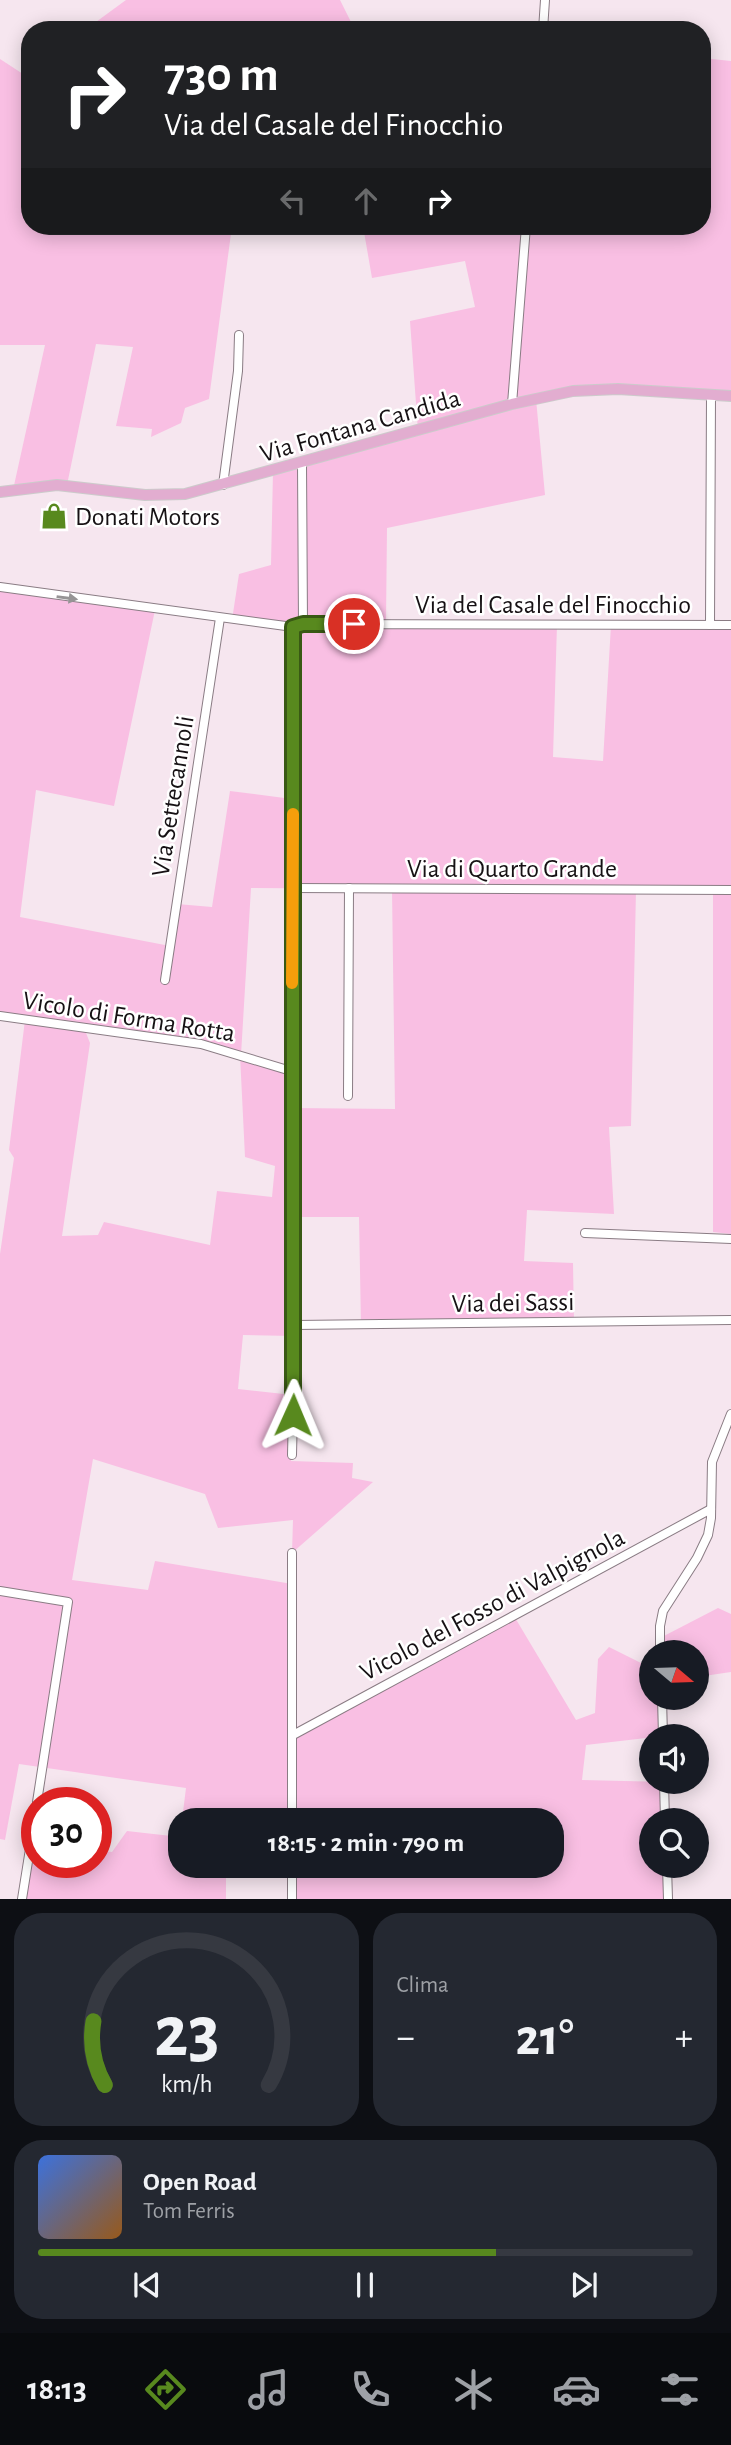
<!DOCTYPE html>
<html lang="it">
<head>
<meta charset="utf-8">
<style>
  body { margin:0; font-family:"Alegreya Sans",sans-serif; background:#242831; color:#f1f3f6; height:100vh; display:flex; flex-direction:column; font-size:26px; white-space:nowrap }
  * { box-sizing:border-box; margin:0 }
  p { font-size:23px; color:#9ea1a6 }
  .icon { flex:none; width:38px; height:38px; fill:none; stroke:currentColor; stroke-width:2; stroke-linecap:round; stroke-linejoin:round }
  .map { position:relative; height:1899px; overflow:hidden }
  .sheet { display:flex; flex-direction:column; gap:14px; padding:14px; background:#0d0f14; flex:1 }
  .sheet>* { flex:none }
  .top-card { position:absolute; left:21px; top:21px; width:690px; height:214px; border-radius:28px; box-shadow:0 4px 18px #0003; background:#202124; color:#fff; overflow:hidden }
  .needle { width:46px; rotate:109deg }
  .tools { position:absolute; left:639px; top:1640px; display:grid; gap:14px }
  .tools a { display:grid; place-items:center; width:70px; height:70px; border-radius:50%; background:#171b24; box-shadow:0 4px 18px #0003; font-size:35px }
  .speed { position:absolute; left:21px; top:1787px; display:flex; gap:14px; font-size:35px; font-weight:700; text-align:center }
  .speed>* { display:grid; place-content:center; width:91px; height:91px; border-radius:50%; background:#171b24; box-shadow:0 4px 18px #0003; line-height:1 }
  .speed .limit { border:10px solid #d22; background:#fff; color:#111 }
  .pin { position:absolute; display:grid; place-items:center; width:60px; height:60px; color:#fff; margin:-30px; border:4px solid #fff; border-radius:50%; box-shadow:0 2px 7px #0007 }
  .me { position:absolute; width:77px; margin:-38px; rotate:1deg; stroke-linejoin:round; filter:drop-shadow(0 0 5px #0008) }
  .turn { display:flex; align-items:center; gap:24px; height:147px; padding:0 28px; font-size:32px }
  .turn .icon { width:91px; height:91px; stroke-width:2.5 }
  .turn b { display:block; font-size:49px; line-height:60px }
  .lanes { display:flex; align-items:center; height:66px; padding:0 28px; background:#0003; justify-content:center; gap:35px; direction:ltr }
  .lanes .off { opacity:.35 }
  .big { font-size:52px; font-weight:700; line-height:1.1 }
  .sheet .tile { flex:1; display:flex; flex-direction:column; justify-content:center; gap:10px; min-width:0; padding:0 24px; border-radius:28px; background:#242831 }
  .sheet .dial { align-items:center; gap:0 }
  .dial svg { height:182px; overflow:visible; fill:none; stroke:#363941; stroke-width:7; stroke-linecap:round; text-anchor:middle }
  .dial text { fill:#f1f3f6; stroke:none }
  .song { display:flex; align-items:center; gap:21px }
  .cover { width:84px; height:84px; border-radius:10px; background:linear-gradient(135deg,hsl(220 70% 55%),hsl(30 70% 35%)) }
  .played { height:7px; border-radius:4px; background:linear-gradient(90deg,#58891e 70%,#363941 70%) }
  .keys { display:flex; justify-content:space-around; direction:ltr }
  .heat { display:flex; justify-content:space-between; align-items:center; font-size:38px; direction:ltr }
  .sheet .tiles { flex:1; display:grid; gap:14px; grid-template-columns:1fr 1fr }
  .tile:last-child { grid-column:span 2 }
  .trip { position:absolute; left:168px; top:1808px; width:396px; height:70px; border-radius:28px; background:#171b24; box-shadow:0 4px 18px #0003; font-weight:700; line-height:70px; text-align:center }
  .tabs { display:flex; height:112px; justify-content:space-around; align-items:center; background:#090b0e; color:#9ea1a6 }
  .tabs .icon { width:49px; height:49px }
  .tabs .on { color:#58891e }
  .tabs b { font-size:32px; color:#f1f3f6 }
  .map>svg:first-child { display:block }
  .green { fill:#f9bfe3; fill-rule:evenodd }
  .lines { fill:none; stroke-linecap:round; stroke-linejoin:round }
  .minor-casing { stroke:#8a7c84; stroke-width:10 }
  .major-casing { stroke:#cccbcb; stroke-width:12 }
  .minor { stroke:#fff; stroke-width:8 }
  .major { stroke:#e2add0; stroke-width:10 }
  .oneway { fill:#969495 }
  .route-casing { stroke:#395914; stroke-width:18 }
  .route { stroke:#58891e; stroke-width:12 }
  .slow { stroke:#f59e0b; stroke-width:12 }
  .labels { text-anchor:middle; stroke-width:5; stroke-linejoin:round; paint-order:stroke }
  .street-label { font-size:26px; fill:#161114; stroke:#fff }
  .poi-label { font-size:26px; fill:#161114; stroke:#fff; text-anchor:start }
</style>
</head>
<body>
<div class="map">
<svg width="731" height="1899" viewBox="0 0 731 1899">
  <rect width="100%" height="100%" fill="#f6e6ef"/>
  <g class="green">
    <path d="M 126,0 L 340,0 L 355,30 L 85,30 Z"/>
    <path d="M 702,58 L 731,61 L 731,396 L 632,389 L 536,399 L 545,495 L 387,528 L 386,621 L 557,625 L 553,757 L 603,761 L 611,625 L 731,625 L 731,1234 L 713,1232 L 713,890 L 636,890 L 631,1126 L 609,1127 L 614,1214 L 527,1210 L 524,1261 L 573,1263 L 574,1322 L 361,1325 L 359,1217 L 293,1217 L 294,1336 L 243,1335 L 238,1389 L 293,1395 L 291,1461 L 353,1463 L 352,1478 L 373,1482 L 292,1553 L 293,1520 L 218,1528 L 205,1494 L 93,1459 L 72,1580 L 148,1590 L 155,1561 L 292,1584 L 293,1734 L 514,1616 L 576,1720 L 595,1713 L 598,1659 L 609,1647 L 651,1668 L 651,1698 L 662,1698 L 663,1736 L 586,1745 L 582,1780 L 666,1782 L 666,1820 L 651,1820 L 651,1866 L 667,1866 L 668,1899 L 292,1899 L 292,1875 L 233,1866 L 551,1866 L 551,1820 L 182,1820 L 186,1788 L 19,1764 L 5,1840 L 0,1839 L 0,1254 L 14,1158 L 9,1150 L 25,1020 L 0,1016 L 0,587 L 155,610 L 114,806 L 36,790 L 20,917 L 170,946 L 177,904 L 212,907 L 230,791 L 292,799 L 293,628 L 232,620 L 239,574 L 271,565 L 273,472 L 418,431 L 410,321 L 475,307 L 465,261 L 372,278 L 363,226 L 702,226 ZM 251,888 L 392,889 L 395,1109 L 292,1108 L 291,1071 L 241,1055 ZM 84,1028 L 240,1055 L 245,1157 L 275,1166 L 272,1197 L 217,1191 L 210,1245 L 104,1222 L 98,1235 L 62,1236 L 90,1043 Z"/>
    <path d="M 0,59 L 23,74 L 30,70 L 30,226 L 232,226 L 209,399 L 185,408 L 181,423 L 151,437 L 152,429 L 116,426 L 133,347 L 96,344 L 67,485 L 13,490 L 45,345 L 0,345 Z"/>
    <path d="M 718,1608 L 731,1614 L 731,1672 L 697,1677 L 696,1652 L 660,1652 L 660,1638 Z"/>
    <path d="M 127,1831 L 180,1837 L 180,1866 L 226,1866 L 226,1899 L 22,1899 L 31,1840 L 37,1841 L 37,1862 L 96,1862 L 96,1850 L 112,1852 Z"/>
  </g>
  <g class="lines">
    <g class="minor-casing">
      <g id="minor">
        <path d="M 543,30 L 545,0"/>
        <path d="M 512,404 L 526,226"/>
        <path d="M 302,464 L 303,624"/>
        <path d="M 223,485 L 238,371 L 239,335"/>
        <path d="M 0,587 L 293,627 L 303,624 L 731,625"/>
        <path d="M 710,625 L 711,396"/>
        <path d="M 293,888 L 731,890"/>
        <path d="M 165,980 L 220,618"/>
        <path d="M 0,1016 L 201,1044 L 291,1071"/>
        <path d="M 348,1096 L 349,888"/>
        <path d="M 585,1233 L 731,1239"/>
        <path d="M 295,1325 L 731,1320"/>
        <path d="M 292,1455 L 295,1325 L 291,1071 L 293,627"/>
        <path d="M 292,1553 L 292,1820"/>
        <path d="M 0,1591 L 68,1602 L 37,1802"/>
        <path d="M 660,1652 L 660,1626 L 663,1611 L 697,1558 L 708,1535 L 711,1518 L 712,1462 L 731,1414"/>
        <path d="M 662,1698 L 663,1736"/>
        <path d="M 293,1735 L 711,1509"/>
        <path d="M 664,1782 L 665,1820"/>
        <path d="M 667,1866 L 668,1899"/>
        <path d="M 22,1899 L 37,1805"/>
        <path d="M 292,1899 L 292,1866"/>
      </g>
    </g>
    <g class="major-casing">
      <path id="major" d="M 0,492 L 57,485 L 145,495 L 185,494 L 512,404 L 573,391 L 618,389 L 731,396"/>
    </g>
    <use href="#minor" class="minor"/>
    <use href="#major" class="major"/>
  </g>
  <defs><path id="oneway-solid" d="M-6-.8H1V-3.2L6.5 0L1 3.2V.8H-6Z" transform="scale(1.75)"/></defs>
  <use class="oneway" href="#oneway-solid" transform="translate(67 598) rotate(8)"/>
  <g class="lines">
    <g class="route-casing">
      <path id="route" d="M 293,1415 L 293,627 L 303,624 L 354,624"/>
    </g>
    <use href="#route" class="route"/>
    <path class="slow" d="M 292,983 L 293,814"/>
  </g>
  <defs>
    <g id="shop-bare" transform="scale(2.1)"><path d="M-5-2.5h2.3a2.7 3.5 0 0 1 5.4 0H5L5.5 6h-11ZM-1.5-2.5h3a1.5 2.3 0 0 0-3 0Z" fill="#58891e" stroke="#fff" stroke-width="2.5" paint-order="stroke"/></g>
  </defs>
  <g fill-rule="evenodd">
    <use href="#shop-bare" x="54" y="516"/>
  </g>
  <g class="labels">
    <g class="street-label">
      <text transform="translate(360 425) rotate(-16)" y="9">Via Fontana Candida</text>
      <text x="553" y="613">Via del Casale del Finocchio</text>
      <text transform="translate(172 796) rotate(-81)" y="9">Via Settecannoli</text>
      <text x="512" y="877">Via di Quarto Grande</text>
      <text transform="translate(129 1016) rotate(9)" y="9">Vicolo di Forma Rotta</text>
      <text transform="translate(513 1302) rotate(-1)" y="9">Via dei Sassi</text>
      <text transform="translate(492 1604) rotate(-28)" y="9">Vicolo del Fosso di Valpignola</text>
    </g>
    <g class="poi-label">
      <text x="75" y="525">Donati Motors</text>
    </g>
  </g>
</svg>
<div class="tools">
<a><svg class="needle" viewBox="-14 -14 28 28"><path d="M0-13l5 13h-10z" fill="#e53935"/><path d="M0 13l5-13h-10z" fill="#9ea1a6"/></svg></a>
<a><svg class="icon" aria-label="sound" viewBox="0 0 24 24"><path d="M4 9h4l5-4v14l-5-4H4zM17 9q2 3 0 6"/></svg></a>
<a><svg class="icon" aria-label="search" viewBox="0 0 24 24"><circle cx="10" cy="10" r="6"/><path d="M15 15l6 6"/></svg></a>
</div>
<div class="speed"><div class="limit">30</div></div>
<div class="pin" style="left:354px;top:624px;background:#d93025"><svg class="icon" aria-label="arrive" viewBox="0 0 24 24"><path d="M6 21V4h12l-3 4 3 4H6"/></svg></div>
<svg class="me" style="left:293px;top:1415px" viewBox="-20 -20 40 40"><path d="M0-17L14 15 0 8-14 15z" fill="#58891e" stroke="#fff" stroke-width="4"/></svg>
<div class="trip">18:15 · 2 min · 790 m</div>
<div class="top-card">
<div class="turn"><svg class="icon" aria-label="right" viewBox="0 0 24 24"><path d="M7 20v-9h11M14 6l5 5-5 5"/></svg><div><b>730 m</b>Via del Casale del Finocchio</div></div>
<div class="lanes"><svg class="icon off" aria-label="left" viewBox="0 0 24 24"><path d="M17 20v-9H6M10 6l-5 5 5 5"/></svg><svg class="icon off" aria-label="ahead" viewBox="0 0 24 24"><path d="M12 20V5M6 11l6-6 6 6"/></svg><svg class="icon" aria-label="right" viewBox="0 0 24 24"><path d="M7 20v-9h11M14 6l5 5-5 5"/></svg></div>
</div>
</div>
<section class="sheet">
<div class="tiles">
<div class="tile dial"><svg viewBox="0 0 100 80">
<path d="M14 69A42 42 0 1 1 86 69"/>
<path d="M14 69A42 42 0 0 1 9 41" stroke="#58891e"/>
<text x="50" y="56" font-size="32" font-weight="700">23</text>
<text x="50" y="72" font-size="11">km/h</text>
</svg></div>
<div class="tile"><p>Clima</p>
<div class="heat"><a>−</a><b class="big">21°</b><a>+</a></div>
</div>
<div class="tile">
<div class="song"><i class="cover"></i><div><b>Open Road</b><p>Tom Ferris</p></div></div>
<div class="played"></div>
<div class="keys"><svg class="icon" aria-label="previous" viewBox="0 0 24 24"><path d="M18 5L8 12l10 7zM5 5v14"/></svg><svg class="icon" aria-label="pause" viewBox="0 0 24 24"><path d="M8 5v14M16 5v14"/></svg><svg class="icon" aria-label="next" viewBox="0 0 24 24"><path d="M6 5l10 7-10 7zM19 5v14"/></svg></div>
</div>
</div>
</section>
<nav class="tabs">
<b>18:13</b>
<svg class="icon on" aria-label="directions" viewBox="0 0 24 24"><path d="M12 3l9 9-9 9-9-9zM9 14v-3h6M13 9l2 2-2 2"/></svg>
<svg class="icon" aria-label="music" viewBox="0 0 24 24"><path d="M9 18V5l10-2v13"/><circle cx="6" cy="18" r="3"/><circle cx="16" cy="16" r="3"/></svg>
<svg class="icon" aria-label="phone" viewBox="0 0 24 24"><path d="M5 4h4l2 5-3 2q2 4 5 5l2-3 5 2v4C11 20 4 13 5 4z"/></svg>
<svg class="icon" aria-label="climate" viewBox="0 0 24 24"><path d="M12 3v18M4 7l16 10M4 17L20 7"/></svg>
<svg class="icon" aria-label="car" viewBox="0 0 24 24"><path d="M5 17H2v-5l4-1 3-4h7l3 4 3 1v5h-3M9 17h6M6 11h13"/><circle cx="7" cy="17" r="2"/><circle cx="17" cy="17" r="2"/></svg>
<svg class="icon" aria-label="filters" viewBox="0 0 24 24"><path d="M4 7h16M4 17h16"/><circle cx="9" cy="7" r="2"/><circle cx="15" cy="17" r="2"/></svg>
</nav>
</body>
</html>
